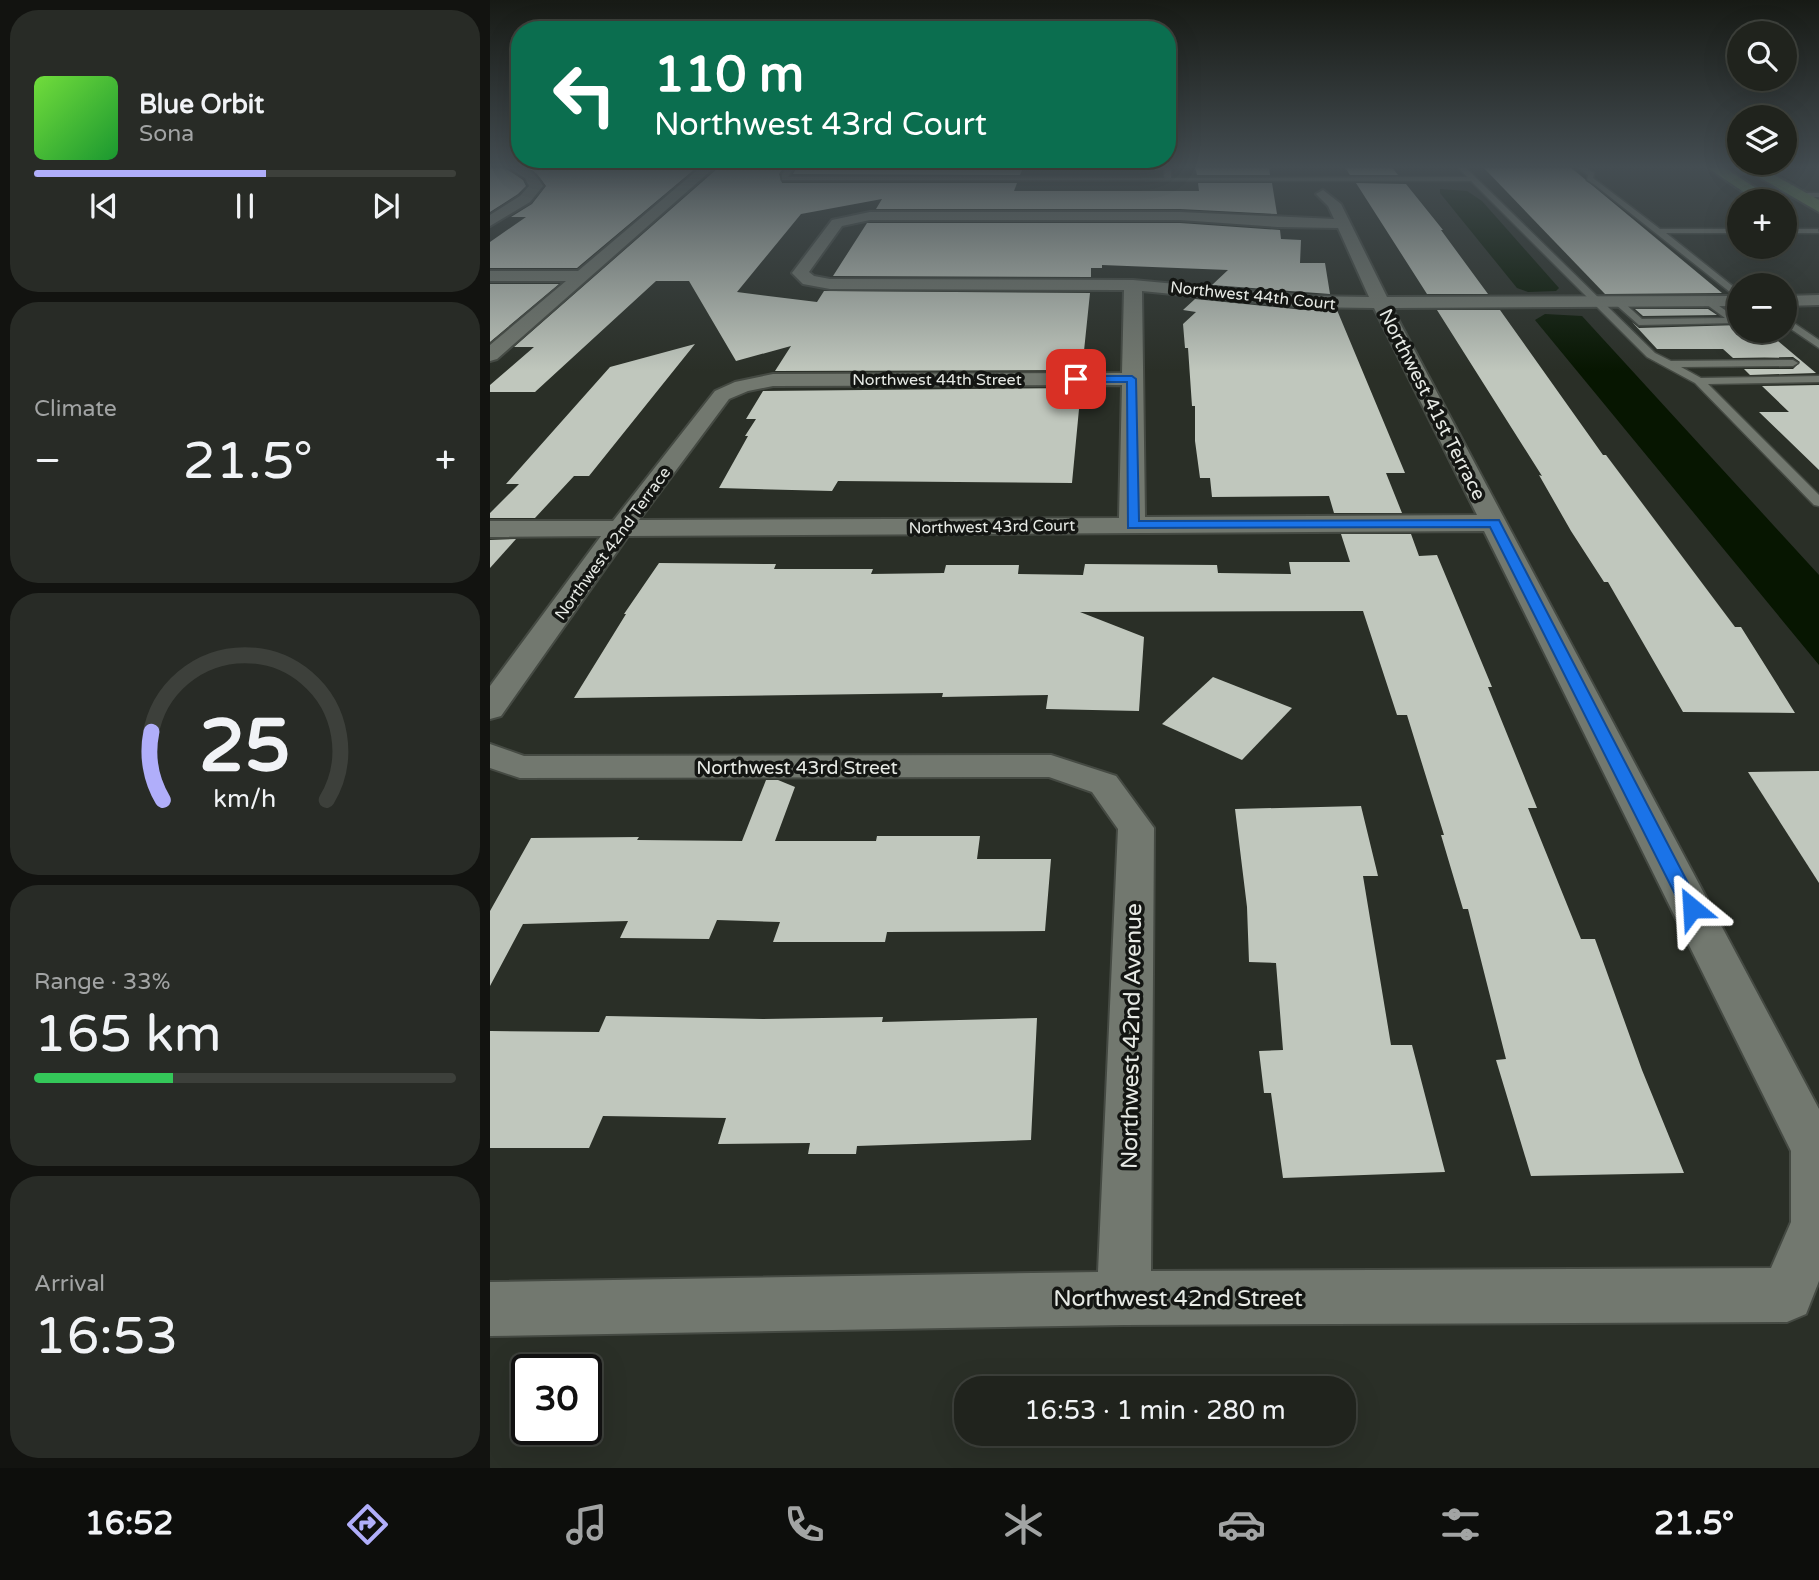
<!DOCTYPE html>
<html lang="en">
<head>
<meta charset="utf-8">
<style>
  body { margin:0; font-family:"Varela Round",sans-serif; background:#282b26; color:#f1f3f6; height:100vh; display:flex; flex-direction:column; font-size:26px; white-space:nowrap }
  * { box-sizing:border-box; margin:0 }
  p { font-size:23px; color:#a2a4a4 }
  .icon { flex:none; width:38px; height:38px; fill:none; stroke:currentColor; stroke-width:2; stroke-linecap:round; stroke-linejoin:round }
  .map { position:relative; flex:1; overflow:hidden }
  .details { display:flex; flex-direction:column; gap:10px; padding:10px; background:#121310; width:490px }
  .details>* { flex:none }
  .banner { position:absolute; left:21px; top:21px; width:665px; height:147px; border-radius:28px; box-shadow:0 7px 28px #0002,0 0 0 2px #3d403b; background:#0b6e4f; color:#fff; overflow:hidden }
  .buttons { position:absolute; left:1237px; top:21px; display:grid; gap:14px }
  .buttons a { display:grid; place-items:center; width:70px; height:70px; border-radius:50%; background:#20231d; box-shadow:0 7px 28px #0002,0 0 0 2px #3d403b; font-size:35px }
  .speed { position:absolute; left:21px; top:1354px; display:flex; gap:14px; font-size:35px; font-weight:700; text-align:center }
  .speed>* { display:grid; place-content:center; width:91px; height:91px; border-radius:50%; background:#20231d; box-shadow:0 7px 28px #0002,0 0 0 2px #3d403b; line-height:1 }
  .speed .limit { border:4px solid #111; border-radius:10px; background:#fff; color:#111 }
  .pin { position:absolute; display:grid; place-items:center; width:60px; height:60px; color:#fff; margin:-30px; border-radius:14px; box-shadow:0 4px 10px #0006 }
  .me { position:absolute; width:77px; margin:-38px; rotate:333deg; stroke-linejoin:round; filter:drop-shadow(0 0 5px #0008) }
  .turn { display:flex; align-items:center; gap:24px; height:147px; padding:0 28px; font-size:32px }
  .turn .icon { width:91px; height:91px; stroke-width:2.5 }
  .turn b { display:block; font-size:49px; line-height:60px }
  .big { font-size:52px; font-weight:600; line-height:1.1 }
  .details .widget { flex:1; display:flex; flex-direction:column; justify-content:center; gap:10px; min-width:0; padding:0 24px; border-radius:28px; background:#282b26 }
  .details .dial { align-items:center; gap:0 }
  .dial svg { height:182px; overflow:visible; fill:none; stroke:#3d403b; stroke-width:7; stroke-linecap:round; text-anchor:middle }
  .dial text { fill:#f1f3f6; stroke:none }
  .song { display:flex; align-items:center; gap:21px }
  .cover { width:84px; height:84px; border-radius:10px; background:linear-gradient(135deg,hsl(100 70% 55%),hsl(130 70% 35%)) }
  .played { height:7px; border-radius:4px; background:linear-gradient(90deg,#b0aefa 55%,#3d403b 55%) }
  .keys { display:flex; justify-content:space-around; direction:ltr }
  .heat { display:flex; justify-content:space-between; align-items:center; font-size:38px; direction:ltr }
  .charge { height:10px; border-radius:5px; background:linear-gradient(90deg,#34c759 33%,#3d403b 0) }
  .trip { position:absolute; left:464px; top:1376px; width:402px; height:70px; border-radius:28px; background:#20231d; box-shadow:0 7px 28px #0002,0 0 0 2px #3d403b; font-weight:600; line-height:70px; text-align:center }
  .menu { display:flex; height:112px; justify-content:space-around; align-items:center; background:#0d0e0c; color:#a2a4a4 }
  .menu .icon { width:49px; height:49px }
  .menu .active { color:#b0aefa }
  .menu b { font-size:32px; color:#f1f3f6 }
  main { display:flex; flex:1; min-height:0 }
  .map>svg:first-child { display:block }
  .water { fill:#071601 }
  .building { fill:#c0c7bd }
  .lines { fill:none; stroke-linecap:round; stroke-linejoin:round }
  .service-casing { stroke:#454a43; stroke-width:3 }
  .minor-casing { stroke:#454a43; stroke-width:4 }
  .primary-casing { stroke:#454a43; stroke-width:4 }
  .service { fill:#72786f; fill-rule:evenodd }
  .minor { fill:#72786f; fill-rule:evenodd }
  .primary { fill:#6c9155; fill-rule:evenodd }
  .route { fill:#1a73e8; stroke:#114b97; stroke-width:2 }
  .labels { text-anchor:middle; stroke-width:7; stroke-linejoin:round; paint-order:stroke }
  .far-street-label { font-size:16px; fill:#e7eae5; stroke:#141613 }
  .street-label { font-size:19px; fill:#e7eae5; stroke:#141613 }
  .near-street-label { font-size:23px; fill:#e7eae5; stroke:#141613 }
</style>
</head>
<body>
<main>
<section class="details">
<div class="widget">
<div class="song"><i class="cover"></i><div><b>Blue Orbit</b><p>Sona</p></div></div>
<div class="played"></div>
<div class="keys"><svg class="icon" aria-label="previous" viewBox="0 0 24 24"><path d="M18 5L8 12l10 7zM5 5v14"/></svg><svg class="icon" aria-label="pause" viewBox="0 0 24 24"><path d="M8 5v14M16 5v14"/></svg><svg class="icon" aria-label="next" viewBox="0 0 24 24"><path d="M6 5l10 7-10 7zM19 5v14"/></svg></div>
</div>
<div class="widget"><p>Climate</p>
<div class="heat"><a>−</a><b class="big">21.5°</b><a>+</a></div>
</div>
<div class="widget dial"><svg viewBox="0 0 100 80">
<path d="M14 69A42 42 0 1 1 86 69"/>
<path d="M14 69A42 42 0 0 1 9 39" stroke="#b0aefa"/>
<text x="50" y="56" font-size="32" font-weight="700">25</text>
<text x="50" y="72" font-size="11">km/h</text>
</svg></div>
<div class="widget"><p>Range · 33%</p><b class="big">165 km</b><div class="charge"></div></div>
<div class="widget"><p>Arrival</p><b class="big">16:53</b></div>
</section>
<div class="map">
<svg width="1329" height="1468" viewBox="0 0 1329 1468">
  <rect width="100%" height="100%" fill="#2a2f27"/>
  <g class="water">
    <path d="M 950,189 L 977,191 L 992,201 L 1069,288 L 1066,291 L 1038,292 L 1027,288 L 950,193 Z"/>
    <path d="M 1055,314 L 1092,316 L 1329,575 L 1329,665 L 1045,320 Z"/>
  </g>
  <g class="building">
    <path d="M 0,166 L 13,166 L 33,180 L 36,186 L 28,194 L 0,212 Z"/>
    <path d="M 35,166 L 205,166 L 206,168 L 87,268 L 0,268 L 0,242 L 36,217 L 21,217 L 42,204 L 56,186 L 47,174 Z"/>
    <path d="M 328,166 L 534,166 L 530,175 L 303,174 L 307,167 Z"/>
    <path d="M 705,166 L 779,166 L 780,175 L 707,175 Z"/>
    <path d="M 854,166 L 901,166 L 908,175 L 860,175 Z"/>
    <path d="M 992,166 L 1079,166 L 1232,293 L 1115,294 Z"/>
    <path d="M 294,167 L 289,174 L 292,183 L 527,183 L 524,191 L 709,191 L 708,183 L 782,183 L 787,214 L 690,209 L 386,209 L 392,199 L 311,214 L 247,292 L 327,302 L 334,291 L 600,293 L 592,370 L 285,371 L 301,346 L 246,361 L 199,281 L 166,281 L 45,392 L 0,392 L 0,385 L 44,347 L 24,347 L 228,168 Z"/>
    <path d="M 866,183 L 916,184 L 953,230 L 951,230 L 998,294 L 937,294 Z"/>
    <path d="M 377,223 L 690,223 L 790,230 L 791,239 L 811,240 L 810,263 L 835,263 L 840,294 L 722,285 L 738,270 L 612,265 L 612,268 L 601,268 L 601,277 L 343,276 Z"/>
    <path d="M 0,284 L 69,284 L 0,342 Z"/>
    <path d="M 705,299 L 814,310 L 847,310 L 915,473 L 896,473 L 912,513 L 844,513 L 839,496 L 722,497 L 720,478 L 710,478 L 705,441 L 705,406 L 702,406 L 698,348 L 695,348 L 693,324 L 706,312 L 693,310 Z"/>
    <path d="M 1145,309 L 1218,309 L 1227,315 L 1153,316 Z"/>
    <path d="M 947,310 L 1010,310 L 1113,455 L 1116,455 L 1245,627 L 1251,627 L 1305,713 L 1193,712 L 1118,582 L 1114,582 L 1081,531 L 1049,475 L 1052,476 Z"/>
    <path d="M 1142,322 L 1149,328 L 1250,325 L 1250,331 L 1276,331 L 1326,373 L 1260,375 L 1254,369 L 1303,369 L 1310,362 L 1303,357 L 1243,358 L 1233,349 L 1167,349 Z"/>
    <path d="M 205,344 L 99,476 L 84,476 L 45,518 L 0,518 L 0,513 L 29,484 L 16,484 L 120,367 Z"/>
    <path d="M 1329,385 L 1329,470 L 1269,412 L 1299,412 L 1272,386 Z"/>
    <path d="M 591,388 L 582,483 L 348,481 L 342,491 L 229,488 L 258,436 L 255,436 L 266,419 L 256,419 L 273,391 Z"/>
    <path d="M 851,534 L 921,534 L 929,556 L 947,555 L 1002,687 L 998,687 L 1047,808 L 1038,808 L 1091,939 L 1105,939 L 1152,1070 L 1194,1173 L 1041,1176 L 1006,1060 L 1016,1059 L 978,909 L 973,909 L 951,835 L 954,835 L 917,715 L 907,715 L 873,611 L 590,612 L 654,637 L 649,711 L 556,709 L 558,695 L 452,697 L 453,693 L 84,698 L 136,614 L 134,614 L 169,563 L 286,564 L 284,569 L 383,569 L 381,574 L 454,573 L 456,565 L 529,565 L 528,574 L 593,575 L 595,564 L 727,565 L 728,573 L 801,574 L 799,562 L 860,562 Z"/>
    <path d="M 26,539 L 0,568 L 0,540 Z"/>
    <path d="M 723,677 L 802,708 L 752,760 L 672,724 Z"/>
    <path d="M 1329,771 L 1329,883 L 1258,772 Z"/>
    <path d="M 276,780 L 288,780 L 305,787 L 285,841 L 386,841 L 387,836 L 490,836 L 487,859 L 561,859 L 555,931 L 397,932 L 395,942 L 283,942 L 290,922 L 227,920 L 219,939 L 130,938 L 138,921 L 33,924 L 0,986 L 0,911 L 41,838 L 149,837 L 147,840 L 252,841 Z"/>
    <path d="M 871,806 L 888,876 L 873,876 L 901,1045 L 922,1045 L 955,1172 L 793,1178 L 781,1093 L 774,1093 L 769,1051 L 793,1050 L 786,963 L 759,962 L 757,907 L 745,809 Z"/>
    <path d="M 116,1016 L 273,1019 L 393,1017 L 392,1022 L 547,1018 L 541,1140 L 367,1146 L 366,1154 L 318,1154 L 320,1143 L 228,1144 L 236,1118 L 113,1116 L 99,1148 L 0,1148 L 0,1031 L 109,1032 Z"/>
  </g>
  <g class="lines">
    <g class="service-casing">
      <g id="service">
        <path d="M 298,166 L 305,166 L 298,177 L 674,178 L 675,166 L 681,166 L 681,178 L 977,177 L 967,166 L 974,166 L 1165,353 L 1181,361 L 1303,360 L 1308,363 L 1303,366 L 1191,367 L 1211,378 L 1329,376 L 1329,382 L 1218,384 L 1329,495 L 1329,506 L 1324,505 L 1205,383 L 1157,357 L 981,181 L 292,180 L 292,174 Z"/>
        <path d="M 1085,166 L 1093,166 L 1104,173 L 1103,178 L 1170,229 L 1250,229 L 1250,233 L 1176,233 L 1250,292 L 1250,300 L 1105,185 L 1097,180 L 1098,175 Z"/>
        <path d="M 1308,193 L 1329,193 L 1329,197 L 1305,197 Z"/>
        <path d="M 1295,229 L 1328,229 L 1329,233 L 1295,233 Z"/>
        <path d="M 1219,299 L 1248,319 L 1248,323 L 1149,325 L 1124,303 L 1132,301 L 1152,319 L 1235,318 L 1216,304 L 1214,302 Z"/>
        <path d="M 1295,317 L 1329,340 L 1329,348 L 1295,325 Z"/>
      </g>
    </g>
    <g class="minor-casing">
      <g id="minor">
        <path d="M 15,166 C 34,166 43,169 53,186 L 40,202 L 0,226 L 0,215 L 30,196 L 39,186 L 35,178 Z"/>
        <path d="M 212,166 L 226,166 L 7,359 L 0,361 L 0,345 L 76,281 L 0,281 L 0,271 L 88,271 Z"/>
        <path d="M 833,190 L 851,204 L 897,297 L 1250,296 L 1250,306 L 902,308 L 1329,1109 L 1329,1281 L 1316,1314 L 1297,1322 L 634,1325 L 0,1336 L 0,1282 L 608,1272 L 628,829 L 602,792 L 559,777 L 30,778 L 0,768 L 0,744 L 34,756 L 561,755 L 626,776 L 664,828 L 661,1271 L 1281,1268 L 1301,1222 L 1301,1151 L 994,531 L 138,536 L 11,716 L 0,719 L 0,686 L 111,536 L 0,537 L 0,521 L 123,521 L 225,391 L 245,382 L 283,374 L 632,373 L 634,290 L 340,289 L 313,284 L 302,273 L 342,220 L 380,212 L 690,212 L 844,219 L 838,206 L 826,194 ZM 380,220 L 690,220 L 788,227 L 848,228 L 879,297 L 814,296 L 643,280 L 340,279 L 324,276 L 319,272 L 352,226 ZM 652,291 L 814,307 L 884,308 L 987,515 L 655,517 ZM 632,385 L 629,518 L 149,520 L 239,399 L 258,391 L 283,386 Z"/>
        <path d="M 1329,295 L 1329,305 L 1295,306 L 1295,296 Z"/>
      </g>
    </g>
    <g class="primary-casing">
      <g id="primary">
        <path d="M 1215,166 L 1232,166 L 1284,200 L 1267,201 Z"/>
        <path d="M 1250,166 L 1268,166 L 1329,200 L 1329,212 Z"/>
      </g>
    </g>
    <use href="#service" class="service"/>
    <use href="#minor" class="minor"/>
    <use href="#primary" class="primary"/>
  </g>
  <linearGradient id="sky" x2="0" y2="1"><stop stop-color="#171a15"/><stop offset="0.45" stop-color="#444d52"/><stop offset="1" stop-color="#444d52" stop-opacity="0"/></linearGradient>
  <rect width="1329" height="371" fill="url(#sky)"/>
  <path class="route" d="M 642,376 L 646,379 L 649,521 L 1009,520 L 1211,908 L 1208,913 L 1202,915 L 1195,913 L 1192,908 L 1000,527 L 638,528 L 637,382 L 586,382 L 582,379 L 586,376 Z"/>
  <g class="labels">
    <g class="far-street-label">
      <text transform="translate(763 295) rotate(6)" y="6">Northwest 44th Court</text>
      <text x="447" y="385">Northwest 44th Street</text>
      <text transform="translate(502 526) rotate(-1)" y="6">Northwest 43rd Court</text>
      <text transform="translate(122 543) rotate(-54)" y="6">Northwest 42nd Terrace</text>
    </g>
    <g class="street-label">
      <text transform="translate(943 404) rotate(63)" y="7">Northwest 41st Terrace</text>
      <text x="307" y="774">Northwest 43rd Street</text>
    </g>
    <g class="near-street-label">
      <text transform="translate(641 1036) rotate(-89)" y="8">Northwest 42nd Avenue</text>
      <text x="688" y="1306">Northwest 42nd Street</text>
    </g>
  </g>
</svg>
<div class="buttons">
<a><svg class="icon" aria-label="search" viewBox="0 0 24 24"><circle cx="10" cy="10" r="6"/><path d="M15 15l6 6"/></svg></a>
<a><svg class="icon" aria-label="layers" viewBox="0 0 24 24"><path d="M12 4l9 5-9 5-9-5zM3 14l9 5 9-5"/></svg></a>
<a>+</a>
<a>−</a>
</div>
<div class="speed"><div class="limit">30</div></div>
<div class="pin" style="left:586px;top:379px;background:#d93025"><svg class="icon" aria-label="arrive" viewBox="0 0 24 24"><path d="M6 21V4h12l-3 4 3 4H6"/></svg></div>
<svg class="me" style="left:1202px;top:908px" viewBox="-20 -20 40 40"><path d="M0-17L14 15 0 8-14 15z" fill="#1a73e8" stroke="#fff" stroke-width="4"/></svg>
<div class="trip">16:53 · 1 min · 280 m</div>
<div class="banner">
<div class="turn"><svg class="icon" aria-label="left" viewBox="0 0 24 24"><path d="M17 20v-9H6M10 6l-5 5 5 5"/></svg><div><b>110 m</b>Northwest 43rd Court</div></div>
</div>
</div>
</main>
<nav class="menu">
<b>16:52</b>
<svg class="icon active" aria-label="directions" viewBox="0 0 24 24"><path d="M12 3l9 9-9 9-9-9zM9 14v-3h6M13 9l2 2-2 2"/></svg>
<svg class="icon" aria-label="music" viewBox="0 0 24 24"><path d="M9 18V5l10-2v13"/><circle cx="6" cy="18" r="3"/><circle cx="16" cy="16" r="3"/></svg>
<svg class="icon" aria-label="phone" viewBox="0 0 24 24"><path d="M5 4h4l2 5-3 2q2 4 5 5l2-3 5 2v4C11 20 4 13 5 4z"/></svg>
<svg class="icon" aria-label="climate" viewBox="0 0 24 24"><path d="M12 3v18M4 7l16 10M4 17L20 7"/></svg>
<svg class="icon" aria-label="car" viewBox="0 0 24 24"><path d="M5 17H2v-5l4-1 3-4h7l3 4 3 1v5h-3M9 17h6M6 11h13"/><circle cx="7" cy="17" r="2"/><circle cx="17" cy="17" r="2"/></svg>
<svg class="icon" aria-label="filters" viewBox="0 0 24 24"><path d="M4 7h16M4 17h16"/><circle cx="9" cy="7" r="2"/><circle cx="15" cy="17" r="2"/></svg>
<b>21.5°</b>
</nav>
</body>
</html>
